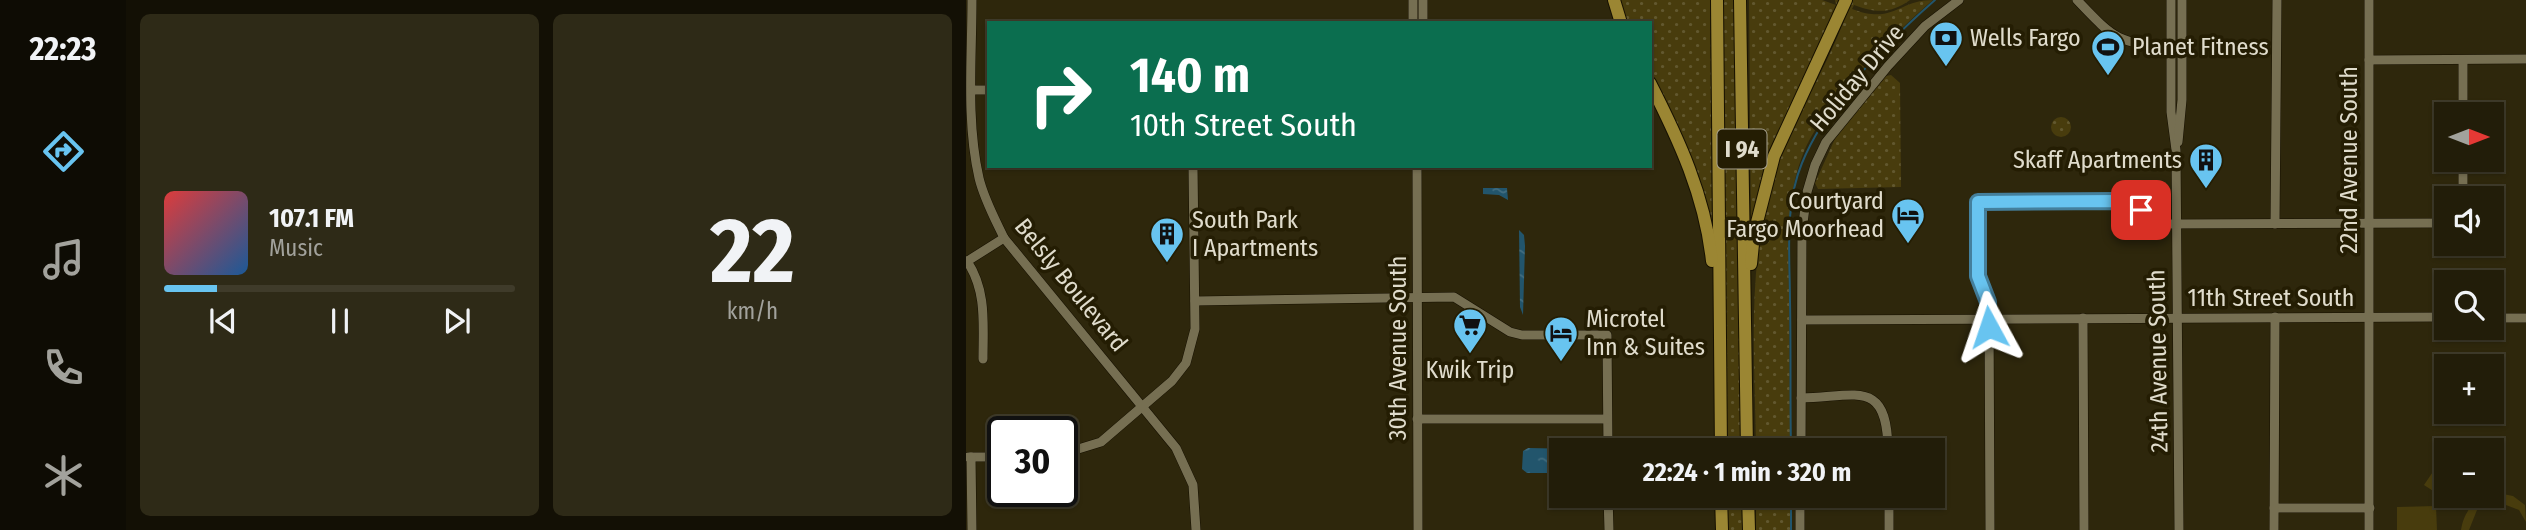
<!DOCTYPE html>
<html lang="en">
<head>
<meta charset="utf-8">
<style>
  body { margin:0; font-family:"Fira Sans Condensed",sans-serif; background:#2e2a17; color:#f1f3f6; height:100vh; display:flex; flex-direction:column; font-size:26px; white-space:nowrap }
  * { box-sizing:border-box; margin:0 }
  p { font-size:23px; color:#a2a29c }
  .icon { flex:none; width:38px; height:38px; fill:none; stroke:currentColor; stroke-width:2; stroke-linecap:round; stroke-linejoin:round }
  .map { position:relative; flex:1; overflow:hidden }
  .panel { display:flex; flex-direction:column; gap:14px; padding:14px; background:#131005; width:840px }
  .panel>* { flex:none }
  .banner { position:absolute; left:21px; top:21px; width:665px; height:147px; border-radius:0px; box-shadow:0 2px 5px #0004,0 0 0 2px #3f3b2a; background:#0b6e4f; color:#fff; overflow:hidden }
  .needle { width:46px; rotate:90deg }
  .buttons { position:absolute; left:1468px; top:102px; display:grid; gap:14px }
  .buttons a { display:grid; place-items:center; width:70px; height:70px; border-radius:0px; background:#221d09; box-shadow:0 2px 5px #0004,0 0 0 2px #3f3b2a; font-size:35px }
  .speed { position:absolute; left:21px; top:416px; display:flex; gap:14px; font-size:35px; font-weight:700; text-align:center }
  .speed>* { display:grid; place-content:center; width:91px; height:91px; border-radius:50%; background:#221d09; box-shadow:0 2px 5px #0004,0 0 0 2px #3f3b2a; line-height:1 }
  .speed .limit { border:4px solid #111; border-radius:10px; background:#fff; color:#111 }
  .pin { position:absolute; display:grid; place-items:center; width:60px; height:60px; color:#fff; margin:-30px; border-radius:14px; box-shadow:0 4px 10px #0006 }
  .me { position:absolute; width:77px; margin:-38px; rotate:355deg; stroke-linejoin:round; filter:drop-shadow(0 0 5px #0008) }
  .turn { display:flex; align-items:center; gap:24px; height:147px; padding:0 28px; font-size:32px }
  .turn .icon { width:91px; height:91px; stroke-width:2.5 }
  .turn b { display:block; font-size:49px; line-height:60px }
  .panel .card { flex:1; display:flex; flex-direction:column; justify-content:center; gap:10px; min-width:0; padding:0 24px; border-radius:10px; background:#2e2a17 }
  .panel .dial { align-items:center; gap:0 }
  .dial b { font-size:91px; line-height:1 }
  .song { display:flex; align-items:center; gap:21px }
  .cover { width:84px; height:84px; border-radius:10px; background:linear-gradient(135deg,hsl(0 70% 55%),hsl(210 70% 35%)) }
  .played { height:7px; border-radius:4px; background:linear-gradient(90deg,#68c4f0 15%,#3f3b2a 15%) }
  .keys { display:flex; justify-content:space-around; direction:ltr }
  .panel .tiles { flex:1; display:grid; gap:14px; grid-template-columns:repeat(2,1fr) }
  .trip { position:absolute; left:583px; top:438px; width:396px; height:70px; border-radius:0px; background:#221d09; box-shadow:0 2px 5px #0004,0 0 0 2px #3f3b2a; font-weight:700; line-height:70px; text-align:center }
  main { display:flex; flex:1; min-height:0 }
  .dock { display:flex; flex-direction:column; width:126px; justify-content:space-around; align-items:center; background:#0e0c04; color:#a2a29c }
  .dock .icon { width:49px; height:49px }
  .dock .selected { color:#68c4f0 }
  .dock b { font-size:32px; color:#f1f3f6 }
  .map>svg:first-child { display:block }
  .grass { fill:url(#grass-dots) }
  .park { fill:url(#park-crowns) }
  .garden { fill:#483c0d }
  .water { fill:url(#water-ripples) }
  .lines { fill:none; stroke-linecap:round; stroke-linejoin:round }
  .stream { stroke:#22556c; stroke-width:2 }
  .minor-casing { stroke:#161000; stroke-width:10 }
  .highway-casing { stroke:#161000; stroke-width:14 }
  .minor { stroke:#766f52; stroke-width:9 }
  .highway { stroke:#9b8633; stroke-width:12 }
  .route-casing { stroke:#447f9c; stroke-width:18 }
  .route { stroke:#68c4f0; stroke-width:12 }
  .labels { text-anchor:middle; stroke-width:7; stroke-linejoin:round; paint-order:stroke }
  .shield { fill:#241d03; stroke:#a8a390; stroke-width:2 }
  .shield-label { font-size:23px; font-weight:bold; fill:#e0dccc }
  .poi-label { font-size:24px; fill:#e0dccc; stroke:#241d03; text-anchor:start }
  .street-label { font-size:24px; fill:#e0dccc; stroke:#241d03 }
</style>
</head>
<body>
<main>
<nav class="dock">
<b>22:23</b>
<svg class="icon selected" aria-label="directions" viewBox="0 0 24 24"><path d="M12 3l9 9-9 9-9-9zM9 14v-3h6M13 9l2 2-2 2"/></svg>
<svg class="icon" aria-label="music" viewBox="0 0 24 24"><path d="M9 18V5l10-2v13"/><circle cx="6" cy="18" r="3"/><circle cx="16" cy="16" r="3"/></svg>
<svg class="icon" aria-label="phone" viewBox="0 0 24 24"><path d="M5 4h4l2 5-3 2q2 4 5 5l2-3 5 2v4C11 20 4 13 5 4z"/></svg>
<svg class="icon" aria-label="climate" viewBox="0 0 24 24"><path d="M12 3v18M4 7l16 10M4 17L20 7"/></svg>
</nav>
<section class="panel">
<div class="tiles">
<div class="card">
<div class="song"><i class="cover"></i><div><b>107.1 FM</b><p>Music</p></div></div>
<div class="played"></div>
<div class="keys"><svg class="icon" aria-label="previous" viewBox="0 0 24 24"><path d="M18 5L8 12l10 7zM5 5v14"/></svg><svg class="icon" aria-label="pause" viewBox="0 0 24 24"><path d="M8 5v14M16 5v14"/></svg><svg class="icon" aria-label="next" viewBox="0 0 24 24"><path d="M6 5l10 7-10 7zM19 5v14"/></svg></div>
</div>
<div class="card dial"><b>22</b><p>km/h</p></div>
</div>
</section>
<div class="map">
<svg width="1560" height="530" viewBox="0 0 1560 530">
  <defs>
    <pattern id="grass-dots" width="8" height="8" patternUnits="userSpaceOnUse" patternTransform="scale(1.75)"><rect width="8" height="8" fill="#483c0d"/><path d="M2 2h.1M6 6h.1" fill="none" stroke="#62582f" stroke-width="1.8" stroke-linecap="round"/></pattern>
    <pattern id="park-crowns" width="20" height="18" patternUnits="userSpaceOnUse" patternTransform="scale(1.75)"><rect width="20" height="18" fill="#483c0d"/><path d="M2 6a3 3 0 1 1 6 0M12 15a3 3 0 1 1 6 0" fill="none" stroke="#62582f"/></pattern>
    <pattern id="water-ripples" width="26" height="14" patternUnits="userSpaceOnUse" patternTransform="scale(1.75)"><rect width="26" height="14" fill="#22556c"/><path d="M2 4q2-2 4 0t4 0M15 11q2-2 4 0t4 0" fill="none" stroke="#426d80"/></pattern>
  </defs>
  <rect width="100%" height="100%" fill="#2e270c"/>
  <g class="grass">
    <path d="M 651,0 L 744,0 L 746,229 L 711,128 L 684,73 L 684,23 L 660,23 Z"/>
    <path d="M 757,0 L 770,0 L 775,450 L 761,450 Z"/>
    <path d="M 783,0 L 856,0 L 870,5 L 869,0 L 876,0 L 785,230 Z"/>
    <path d="M 885,0 L 944,0 C 924,14 910,13 888,5 L 886,9 C 928,25 932,0 967,0 C 925,36 858,103 837,154 C 819,199 823,247 823,296 C 823,347 824,398 824,450 L 790,450 C 789,360 780,267 807,180 C 826,117 866,63 885,0 Z"/>
    <path d="M 925,75 L 934,83 L 935,187 L 852,189 L 849,183 L 872,132 L 920,76 Z"/>
    <circle cx="1095" cy="127" r="10"/>
    <path d="M 761,495 L 776,495 L 776,530 L 762,530 Z"/>
    <rect x="790" y="495" width="34" height="35"/>
  </g>
  <path class="park" d="M 1479,454 L 1480,495 L 1494,498 L 1489,505 L 1458,485 Z"/>
  <g class="garden">
    <path d="M 1532,493 L 1547,496 L 1559,505 L 1560,522 L 1553,510 L 1532,502 L 1511,510 L 1503,530 L 1495,530 C 1499,507 1511,498 1532,493 Z"/>
    <path d="M 1470,506 L 1471,530 L 1431,530 L 1431,507 Z"/>
  </g>
  <g class="water">
    <path d="M 517,188 L 541,188 L 542,200 L 533,195 L 517,194 Z"/>
    <path d="M 553,230 L 558,235 L 559,246 L 557,315 L 554,307 Z"/>
    <path d="M 562,448 L 612,449 L 613,450 L 595,450 L 595,473 L 561,473 L 556,469 L 557,451 Z"/>
  </g>
  <g class="lines">
    <g class="stream">
      <path d="M 825,450 C 824,400 825,350 824,301 C 824,256 818,206 836,163 C 861,102 920,43 969,0"/>
      <path d="M 825,495 L 825,530"/>
    </g>
    <g class="minor-casing">
      <g id="minor">
        <path d="M 6,0 C 6,58 0,121 13,178 C 18,199 29,219 38,238 L 210,448 L 227,485 L 230,530"/>
        <path d="M 447,0 L 447,23"/>
        <path d="M 457,0 L 457,23"/>
        <path d="M 1111,0 C 1149,40 1152,44 1208,46"/>
        <path d="M 1205,0 L 1205,112 L 1210,150 L 1213,530"/>
        <path d="M 1403,0 L 1403,530"/>
        <path d="M 1403,60 L 1560,59"/>
        <path d="M 1497,60 L 1497,114"/>
        <path d="M 6,90 L 23,90"/>
        <path d="M 1212,142 L 1216,100 L 1216,0"/>
        <path d="M 1497,159 L 1497,198"/>
        <path d="M 451,166 L 452,530"/>
        <path d="M 1309,224 L 1311,0"/>
        <path d="M 1,261 C 21,291 17,324 17,359"/>
        <path d="M 0,262 L 38,238"/>
        <path d="M 229,301 L 488,297 L 544,332 L 556,335 L 641,335 L 642,450"/>
        <path d="M 1117,318 L 1118,530"/>
        <path d="M 1526,318 L 1560,318"/>
        <path d="M 836,320 L 1480,317"/>
        <path d="M 835,398 C 891,397 921,378 922,450"/>
        <path d="M 451,419 L 641,419"/>
        <path d="M 835,450 L 836,231 L 841,192 L 849,165 L 860,142 L 922,66 L 959,26 L 993,0"/>
        <path d="M 96,454 L 135,442 L 206,381 L 220,363 L 229,329 L 227,166"/>
        <path d="M 2,457 L 37,457"/>
        <path d="M 5,457 L 6,530"/>
        <path d="M 642,495 L 643,530"/>
        <path d="M 1308,508 L 1404,508"/>
        <path d="M 834,530 L 834,495"/>
        <path d="M 923,530 L 923,495"/>
        <path d="M 1024,530 L 1023,310 L 1019,288 L 1012,276 L 1012,202 L 1155,201 C 1174,204 1183,223 1202,224 L 1480,223"/>
        <path d="M 1308,530 L 1309,317"/>
      </g>
    </g>
    <g class="highway-casing">
      <g id="highway">
        <path d="M 648,0 L 655,23"/>
        <path d="M 751,0 L 755,450"/>
        <path d="M 774,0 L 781,450"/>
        <path d="M 684,83 C 713,140 739,196 746,261"/>
        <path d="M 785,264 L 788,234 L 808,156 L 880,0"/>
        <path d="M 755,495 L 756,530"/>
        <path d="M 782,495 L 783,530"/>
      </g>
    </g>
    <use href="#minor" class="minor"/>
    <use href="#highway" class="highway"/>
  </g>
  <g class="lines">
    <g class="route-casing">
      <path id="route" d="M 1023,327 L 1022,302 L 1012,276 L 1012,202 L 1155,201 L 1168,203 L 1175,210"/>
    </g>
    <use href="#route" class="route"/>
  </g>
  <defs>
    <g id="bank-pin" transform="scale(1.75)"><path d="M0 17L-7.5 6A9.5 9.5 0 1 1 7.5 6Z" fill="#68c4f0" stroke="#241d03"/><path d="M-6-4H6V4H-6ZM0-2.3a2.3 2.3 0 1 0 0 4.6a2.3 2.3 0 1 0 0-4.6Z" fill="#111"/></g>
    <g id="stadium-pin" transform="scale(1.75)"><path d="M0 17L-7.5 6A9.5 9.5 0 1 1 7.5 6Z" fill="#68c4f0" stroke="#241d03"/><path d="M0-5a6.5 5 0 1 0 0 10a6.5 5 0 1 0 0-10ZM-3.5-1.8h7v3.6h-7Z" fill="#111"/></g>
    <g id="building-pin" transform="scale(1.75)"><path d="M0 17L-7.5 6A9.5 9.5 0 1 1 7.5 6Z" fill="#68c4f0" stroke="#241d03"/><path d="M-4-6H4V6H1V3H-1V6H-4ZM-2.5-4.3h1.7v1.8h-1.7ZM.8-4.3h1.7v1.8H.8ZM-2.5-1h1.7V.8h-1.7ZM.8-1h1.7V.8H.8Z" fill="#111"/></g>
    <g id="hotel-pin" transform="scale(1.75)"><path d="M0 17L-7.5 6A9.5 9.5 0 1 1 7.5 6Z" fill="#68c4f0" stroke="#241d03"/><path d="M-6-4.5h1.5V1H6V5H4.5V3h-9V5H-6ZM-4 0a1.8 1.8 0 1 1 3.6 0ZM.5 0V-2.5h3Q6-2.5 6 0Z" fill="#111"/></g>
    <g id="supermarket-pin" transform="scale(1.75)"><path d="M0 17L-7.5 6A9.5 9.5 0 1 1 7.5 6Z" fill="#68c4f0" stroke="#241d03"/><path d="M-6-5.5h2.5l.6 2H6L4.5 2H-2.5L-4.4-4H-6ZM-1.5 3.2a1.3 1.3 0 1 0 .1 0ZM3 3.2a1.3 1.3 0 1 0 .1 0Z" fill="#111"/></g>
  </defs>
  <g fill-rule="evenodd">
    <use href="#bank-pin" x="980" y="38"/>
    <use href="#stadium-pin" x="1142" y="47"/>
    <use href="#building-pin" x="1240" y="160"/>
    <use href="#hotel-pin" x="942" y="215"/>
    <use href="#building-pin" x="201" y="234"/>
    <use href="#supermarket-pin" x="504" y="325"/>
    <use href="#hotel-pin" x="595" y="333"/>
  </g>
  <g class="labels">
    <rect class="shield" x="751.5" y="129.5" width="49" height="39" rx="5"/>
    <g class="shield-label">
      <text x="776" y="157">I 94</text>
    </g>
    <g class="poi-label">
      <text x="1004" y="46">Wells Fargo</text>
      <text x="1166" y="55">Planet Fitness</text>
      <text x="1216" y="168" text-anchor="end">Skaff Apartments</text>
      <text x="918" y="209" text-anchor="end">Courtyard<tspan x="918" dy="28">Fargo Moorhead</tspan></text>
      <text x="226" y="228">South Park<tspan x="226" dy="28">I Apartments</tspan></text>
      <text x="620" y="327">Microtel<tspan x="620" dy="28">Inn &amp; Suites</tspan></text>
      <text x="504" y="378" text-anchor="middle">Kwik Trip</text>
    </g>
    <g class="street-label">
      <text transform="translate(891 78) rotate(-50)" y="8">Holiday Drive</text>
      <text transform="translate(1383 160) rotate(-90)" y="8">22nd Avenue South</text>
      <text transform="translate(105 285) rotate(51)" y="8">Belsly Boulevard</text>
      <text x="1305" y="306">11th Street South</text>
      <text transform="translate(432 348) rotate(-90)" y="8">30th Avenue South</text>
      <text transform="translate(1192 361) rotate(-91)" y="8">24th Avenue South</text>
    </g>
  </g>
</svg>
<div class="buttons">
<a><svg class="needle" viewBox="-14 -14 28 28"><path d="M0-13l5 13h-10z" fill="#e53935"/><path d="M0 13l5-13h-10z" fill="#a2a29c"/></svg></a>
<a><svg class="icon" aria-label="sound" viewBox="0 0 24 24"><path d="M4 9h4l5-4v14l-5-4H4zM17 9q2 3 0 6"/></svg></a>
<a><svg class="icon" aria-label="search" viewBox="0 0 24 24"><circle cx="10" cy="10" r="6"/><path d="M15 15l6 6"/></svg></a>
<a>+</a>
<a>−</a>
</div>
<div class="speed"><div class="limit">30</div></div>
<div class="pin" style="left:1175px;top:210px;background:#d93025"><svg class="icon" aria-label="arrive" viewBox="0 0 24 24"><path d="M6 21V4h12l-3 4 3 4H6"/></svg></div>
<svg class="me" style="left:1023px;top:327px" viewBox="-20 -20 40 40"><path d="M0-17L14 15 0 8-14 15z" fill="#68c4f0" stroke="#fff" stroke-width="4"/></svg>
<div class="trip">22:24 · 1 min · 320 m</div>
<div class="banner">
<div class="turn"><svg class="icon" aria-label="right" viewBox="0 0 24 24"><path d="M7 20v-9h11M14 6l5 5-5 5"/></svg><div><b>140 m</b>10th Street South</div></div>
</div>
</div>
</main>
</body>
</html>
